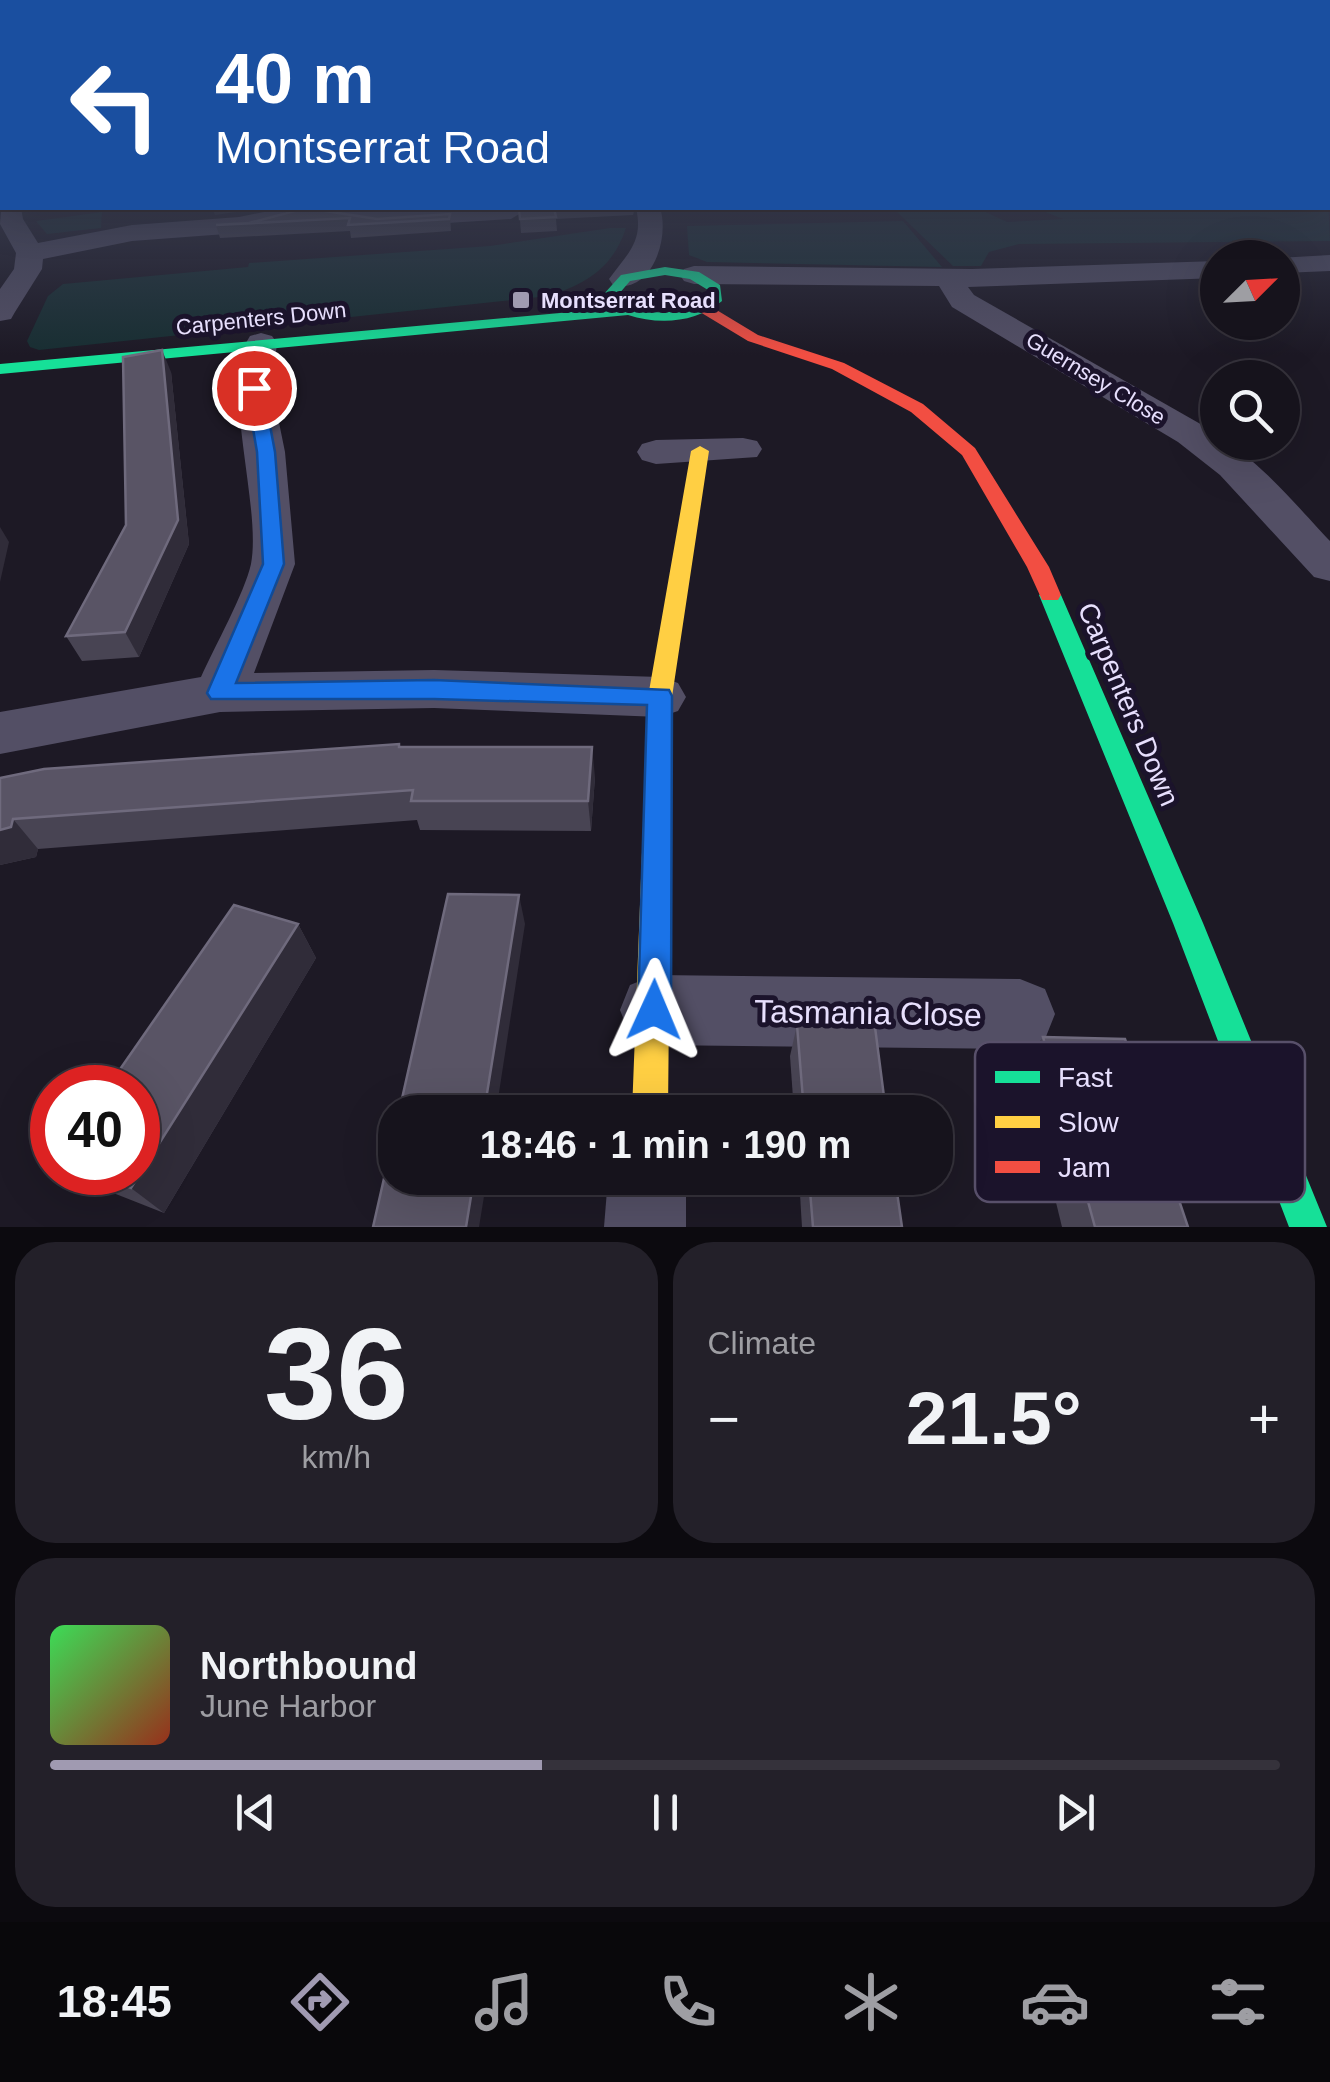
<!DOCTYPE html>
<html lang="en">
<head>
<meta charset="utf-8">
<style>
  body { margin:0; font-family:Helvetica,sans-serif; background:#232029; color:#f1f3f6; height:100vh; display:flex; flex-direction:column; font-size:38px; white-space:nowrap }
  * { box-sizing:border-box; margin:0 }
  p { font-size:32px; color:#9e9ea3 }
  .icon { flex:none; width:55px; height:55px; fill:none; stroke:currentColor; stroke-width:2; stroke-linecap:round; stroke-linejoin:round }
  .map { position:relative; height:1227px; overflow:hidden }
  .details { display:flex; flex-direction:column; gap:15px; padding:15px; background:#0c0a0f; flex:1 }
  .details>* { flex:none }
  .hud { position:absolute; left:0px; top:0px; width:1330px; height:210px; box-shadow:0 10px 40px #0002,0 0 0 2px #35323b; background:#1a4fa0; color:#fff; overflow:hidden }
  .needle { width:65px; rotate:66deg }
  .tools { position:absolute; left:1200px; top:240px; display:grid; gap:20px }
  .tools a { display:grid; place-items:center; width:100px; height:100px; border-radius:50%; background:#16131c; box-shadow:0 10px 40px #0002,0 0 0 2px #35323b; font-size:50px }
  .speed { position:absolute; left:30px; top:1065px; display:flex; gap:20px; font-size:50px; font-weight:700; text-align:center }
  .speed>* { display:grid; place-content:center; width:130px; height:130px; border-radius:50%; background:#16131c; box-shadow:0 10px 40px #0002,0 0 0 2px #35323b; line-height:1 }
  .speed .limit { border:15px solid #d22; background:#fff; color:#111 }
  .pin { position:absolute; display:grid; place-items:center; width:85px; height:85px; color:#fff; margin:-42px; border:5px solid #fff; border-radius:50%; box-shadow:0 2px 10px #0007 }
  .me { position:absolute; width:110px; margin:-55px; rotate:1deg; stroke-linejoin:round; filter:drop-shadow(0 0 8px #0008) }
  .turn { display:flex; align-items:center; gap:35px; height:210px; padding:0 50px; font-size:45px }
  .turn .icon { width:130px; height:130px; stroke-width:2.5 }
  .turn b { display:block; font-size:70px; line-height:85px }
  .big { font-size:75px; font-weight:700; line-height:1.1 }
  .details .widget { flex:1; display:flex; flex-direction:column; justify-content:center; gap:15px; min-width:0; padding:0 35px; border-radius:40px; background:#232029 }
  .details .dial { align-items:center; gap:0 }
  .dial b { font-size:130px; line-height:1 }
  .song { display:flex; align-items:center; gap:30px }
  .cover { width:120px; height:120px; border-radius:15px; background:linear-gradient(135deg,hsl(130 70% 55%),hsl(10 70% 35%)) }
  .played { height:10px; border-radius:5px; background:linear-gradient(90deg,#a09ab1 40%,#35323b 40%) }
  .keys { display:flex; justify-content:space-around; direction:ltr }
  .heat { display:flex; justify-content:space-between; align-items:center; font-size:55px; direction:ltr }
  .details .tiles { flex:1; display:grid; gap:15px; grid-template-columns:1fr 1fr }
  .widget:last-child { grid-column:span 2 }
  .trip { position:absolute; left:378px; top:1095px; width:575px; height:100px; border-radius:40px; background:#16131c; box-shadow:0 10px 40px #0002,0 0 0 2px #35323b; font-weight:700; line-height:100px; text-align:center }
  .menu { display:flex; height:160px; justify-content:space-around; align-items:center; background:#09080b; color:#9e9ea3 }
  .menu .icon { width:70px; height:70px }
  .menu .on { color:#a09ab1 }
  .menu b { font-size:45px; color:#f1f3f6 }
  .map>svg:first-child { display:block }
  .green { fill:#182e32 }
  .lines { fill:none; stroke-linecap:round; stroke-linejoin:round }
  .street { fill:#534f65; fill-rule:evenodd }
  .fast { fill:#16e098; fill-rule:evenodd }
  .slow { fill:#ffcf43; fill-rule:evenodd }
  .jam { fill:#f24e42; fill-rule:evenodd }
  .wall { fill:#484453 }
  .shaded-wall { fill:#302c39 }
  .building { fill:#595465; stroke:#6f6a7d; stroke-width:2.5 }
  .route { fill:#1a73e8; stroke:#114b97; stroke-width:2.5 }
  .poi-dot { fill:#a09ab1; stroke:#1b132b; stroke-width:4 }
  .labels { text-anchor:middle; stroke-width:10; stroke-linejoin:round; paint-order:stroke }
  .far-poi-label { font-size:22px; font-weight:bold; fill:#e7dffd; stroke:#1b132b; text-anchor:start }
  .far-street-label { font-size:22px; fill:#e7dffd; stroke:#1b132b }
  .street-label { font-size:28px; fill:#e7dffd; stroke:#1b132b }
  .near-street-label { font-size:32px; fill:#e7dffd; stroke:#1b132b }
  .key { fill:#1b132b; stroke:#58506a; stroke-width:2.5 }
  .key-label { font-size:28px; fill:#e7dffd }
</style>
</head>
<body>
<div class="map">
<svg width="1330" height="1227" viewBox="0 0 1330 1227">
  <rect width="100%" height="100%" fill="#1d1925"/>
  <g class="green">
    <path d="M 1328,196 L 1330,241 L 1019,244 L 989,252 L 981,266 L 953,266 L 893,208 L 977,208 L 1007,222 L 1063,219 L 1035,208 L 1328,208 Z"/>
    <path d="M 102,212 L 101,228 L 47,234 L 36,221 Z"/>
    <path d="M 903,221 L 942,267 L 707,262 L 689,255 L 687,226 Z"/>
    <path d="M 610,228 L 626,228 C 613,267 588,283 549,296 L 39,350 L 30,347 L 27,341 L 48,296 L 63,284 L 248,267 L 249,263 L 490,246 Z"/>
  </g>
  <g class="lines">
    <g class="street">
      <rect x="1328" y="184" width="2" height="15"/>
      <path d="M 2,202 L 2,208 L 21,208 L 23,219 L 38,243 L 132,225 L 239,217 L 279,209 L 292,217 L 288,222 L 239,233 L 132,241 L 43,259 L 42,269 L 15,312 L 11,319 L 0,321 L 0,289 L 14,269 L 16,253 L 0,224 Z"/>
      <path d="M 298,208 L 384,212 L 521,208 L 524,211 L 511,219 L 384,227 L 309,217 L 300,215 Z"/>
      <path d="M 636,208 L 660,208 C 670,237 652,295 613,285 L 609,279 C 627,254 644,242 636,208 Z"/>
      <path d="M 1330,255 L 1330,271 L 1282,273 L 1282,258 L 1278,258 Z"/>
      <path d="M 1218,261 L 1218,278 L 968,287 L 974,295 L 1204,426 L 1218,436 L 1218,442 C 1245,442 1309,520 1330,541 L 1330,581 L 1314,577 L 1220,475 L 1178,442 L 952,307 L 939,286 L 694,284 L 684,281 L 680,275 L 684,269 L 694,266 L 972,269 Z"/>
      <path d="M 261,333 L 272,336 L 277,343 L 272,388 L 285,452 L 295,564 L 254,673 L 434,670 L 660,677 L 678,683 L 686,697 L 678,711 L 660,717 L 434,708 L 220,712 L 0,754 L 0,712 L 201,677 C 214,648 245,592 251,564 C 262,506 219,381 250,336 Z"/>
      <path d="M 743,438 L 757,441 L 762,449 L 757,457 L 656,464 L 642,460 L 637,452 L 642,444 L 656,440 Z"/>
      <path d="M 655,975 L 1020,979 L 1045,989 L 1055,1014 L 1045,1039 L 1020,1049 L 655,1045 L 630,1035 L 620,1010 L 630,985 Z"/>
      <path d="M 608,1178 L 686,1178 L 686,1227 L 604,1227 Z"/>
    </g>
    <g class="fast">
      <path d="M 665,267 L 699,272 L 720,285 L 722,301 C 696,323 659,325 628,315 L 0,374 L 0,364 L 615,308 L 603,295 L 621,275 ZM 665,275 L 690,279 L 708,290 L 708,299 C 677,316 645,319 618,295 L 630,281 Z"/>
      <path d="M 1050,588 L 1061,595 L 1203,923 L 1327,1227 L 1289,1227 L 1173,923 L 1039,595 Z"/>
    </g>
    <path class="slow" d="M 700,446 L 709,451 L 672,697 L 668,1112 L 632,1112 L 648,697 L 691,451 Z"/>
    <path class="jam" d="M 700,306 L 710,306 L 758,335 L 844,363 L 923,404 L 975,448 L 1049,567 L 1061,595 L 1058,600 L 1042,600 L 1027,567 L 962,455 L 911,412 L 832,369 L 748,341 L 700,312 Z"/>
  </g>
  <g class="wall">
    <path d="M 306,208 L 377,219 L 450,214 L 451,231 L 351,238 L 350,231 L 220,238 L 216,225 L 249,223 Z"/>
    <path d="M 347,208 L 408,208 L 379,209 Z"/>
    <path d="M 519,208 L 635,208 L 633,215 L 556,219 L 557,231 L 521,233 Z"/>
    <path d="M 171,372 L 189,544 L 139,657 L 82,661 L 66,636 L 126,525 Z"/>
    <path d="M 400,747 L 595,777 L 591,831 L 420,830 L 417,820 L 38,849 L 36,857 L 0,865 L 0,778 Z"/>
    <path d="M 298,924 L 316,958 L 164,1213 L 93,1185 L 75,1172 L 138,1172 Z"/>
    <path d="M 797,1025 L 886,1112 L 794,1112 L 790,1056 Z"/>
    <path d="M 1043,1037 L 1188,1227 L 1062,1227 L 1023,1067 Z"/>
    <path d="M 799,1178 L 895,1178 L 902,1227 L 802,1227 Z"/>
  </g>
  <g class="shaded-wall">
    <path d="M 212,208 L 266,208 L 215,215 Z"/>
    <path d="M 162,350 L 171,372 L 189,544 L 139,657 L 125,632 Z"/>
    <path d="M 0,527 L 9,542 L 0,582 Z"/>
    <path d="M 592,747 L 595,777 L 591,831 L 588,801 Z"/>
    <path d="M 13,819 L 38,849 L 36,857 L 0,865 L 0,830 Z"/>
    <path d="M 519,895 L 525,924 L 496,1112 L 484,1112 Z"/>
    <path d="M 298,924 L 316,958 L 164,1213 L 131,1188 Z"/>
    <path d="M 474,1178 L 487,1178 L 479,1227 L 466,1227 Z"/>
  </g>
  <g class="building">
    <path d="M 306,208 L 377,219 L 450,214 L 449,219 L 348,225 L 350,218 L 216,225 L 249,223 Z"/>
    <path d="M 519,208 L 554,208 L 556,217 L 520,219 Z"/>
    <path d="M 162,350 L 178,520 L 125,632 L 66,636 L 126,525 L 123,357 Z"/>
    <path d="M 399,744 L 399,747 L 592,747 L 588,801 L 411,801 L 413,790 L 13,819 L 11,827 L 0,830 L 0,778 L 44,769 Z"/>
    <path d="M 448,894 L 519,895 L 484,1112 L 399,1112 Z"/>
    <path d="M 234,905 L 298,924 L 131,1188 L 91,1172 L 138,1172 L 138,1088 L 107,1088 Z"/>
    <path d="M 797,1025 L 875,1027 L 886,1112 L 804,1112 Z"/>
    <path d="M 1043,1037 L 1125,1039 L 1188,1227 L 1095,1227 Z"/>
    <path d="M 395,1130 L 395,1178 L 474,1178 L 466,1227 L 373,1227 Z"/>
    <path d="M 809,1178 L 895,1178 L 902,1227 L 813,1227 Z"/>
  </g>
  <linearGradient id="sky" x2="0" y2="1"><stop stop-color="#100e14"/><stop offset="0.52" stop-color="#3a3e51"/><stop offset="1" stop-color="#3a3e51" stop-opacity="0"/></linearGradient>
  <rect width="1330" height="355" fill="url(#sky)"/>
  <path class="route" d="M 254,383 L 263,388 L 275,452 L 284,564 L 236,683 L 434,680 L 669,690 L 672,696 L 671,1010 L 666,1022 L 654,1027 L 643,1022 L 638,1010 L 647,705 L 434,699 L 211,699 L 207,693 L 263,564 L 257,452 L 246,388 Z"/>
  <rect class="poi-dot" x="511" y="290" width="20" height="20" rx="5"/>
  <g class="labels">
    <g class="far-poi-label">
      <text x="541" y="308">Montserrat Road</text>
    </g>
    <g class="far-street-label">
      <text transform="translate(261 318) rotate(-6)" y="8">Carpenters Down</text>
      <text transform="translate(1096 378) rotate(31)" y="8">Guernsey Close</text>
    </g>
    <g class="street-label">
      <text transform="translate(1129 704) rotate(67)" y="10">Carpenters Down</text>
    </g>
    <g class="near-street-label">
      <text transform="translate(868 1013) rotate(1)" y="11">Tasmania Close</text>
    </g>
  </g>
  <rect x="975" y="1042" width="330" height="160" rx="15" class="key"/>
  <rect x="995" y="1071" width="45" height="12" fill="#16e098"/>
  <rect x="995" y="1116" width="45" height="12" fill="#ffcf43"/>
  <rect x="995" y="1161" width="45" height="12" fill="#f24e42"/>
  <g class="key-label">
    <text x="1058" y="1087">Fast</text>
    <text x="1058" y="1132">Slow</text>
    <text x="1058" y="1177">Jam</text>
  </g>
</svg>
<div class="tools">
<a><svg class="needle" viewBox="-14 -14 28 28"><path d="M0-13l5 13h-10z" fill="#e53935"/><path d="M0 13l5-13h-10z" fill="#9e9ea3"/></svg></a>
<a><svg class="icon" aria-label="search" viewBox="0 0 24 24"><circle cx="10" cy="10" r="6"/><path d="M15 15l6 6"/></svg></a>
</div>
<div class="speed"><div class="limit">40</div></div>
<div class="pin" style="left:254px;top:388px;background:#d93025"><svg class="icon" aria-label="arrive" viewBox="0 0 24 24"><path d="M6 21V4h12l-3 4 3 4H6"/></svg></div>
<svg class="me" style="left:654px;top:1010px" viewBox="-20 -20 40 40"><path d="M0-17L14 15 0 8-14 15z" fill="#1a73e8" stroke="#fff" stroke-width="4"/></svg>
<div class="trip">18:46 · 1 min · 190 m</div>
<div class="hud">
<div class="turn"><svg class="icon" aria-label="left" viewBox="0 0 24 24"><path d="M17 20v-9H6M10 6l-5 5 5 5"/></svg><div><b>40 m</b>Montserrat Road</div></div>
</div>
</div>
<section class="details">
<div class="tiles">
<div class="widget dial"><b>36</b><p>km/h</p></div>
<div class="widget"><p>Climate</p>
<div class="heat"><a>−</a><b class="big">21.5°</b><a>+</a></div>
</div>
<div class="widget">
<div class="song"><i class="cover"></i><div><b>Northbound</b><p>June Harbor</p></div></div>
<div class="played"></div>
<div class="keys"><svg class="icon" aria-label="previous" viewBox="0 0 24 24"><path d="M18 5L8 12l10 7zM5 5v14"/></svg><svg class="icon" aria-label="pause" viewBox="0 0 24 24"><path d="M8 5v14M16 5v14"/></svg><svg class="icon" aria-label="next" viewBox="0 0 24 24"><path d="M6 5l10 7-10 7zM19 5v14"/></svg></div>
</div>
</div>
</section>
<nav class="menu">
<b>18:45</b>
<svg class="icon on" aria-label="directions" viewBox="0 0 24 24"><path d="M12 3l9 9-9 9-9-9zM9 14v-3h6M13 9l2 2-2 2"/></svg>
<svg class="icon" aria-label="music" viewBox="0 0 24 24"><path d="M9 18V5l10-2v13"/><circle cx="6" cy="18" r="3"/><circle cx="16" cy="16" r="3"/></svg>
<svg class="icon" aria-label="phone" viewBox="0 0 24 24"><path d="M5 4h4l2 5-3 2q2 4 5 5l2-3 5 2v4C11 20 4 13 5 4z"/></svg>
<svg class="icon" aria-label="climate" viewBox="0 0 24 24"><path d="M12 3v18M4 7l16 10M4 17L20 7"/></svg>
<svg class="icon" aria-label="car" viewBox="0 0 24 24"><path d="M5 17H2v-5l4-1 3-4h7l3 4 3 1v5h-3M9 17h6M6 11h13"/><circle cx="7" cy="17" r="2"/><circle cx="17" cy="17" r="2"/></svg>
<svg class="icon" aria-label="filters" viewBox="0 0 24 24"><path d="M4 7h16M4 17h16"/><circle cx="9" cy="7" r="2"/><circle cx="15" cy="17" r="2"/></svg>
</nav>
</body>
</html>
